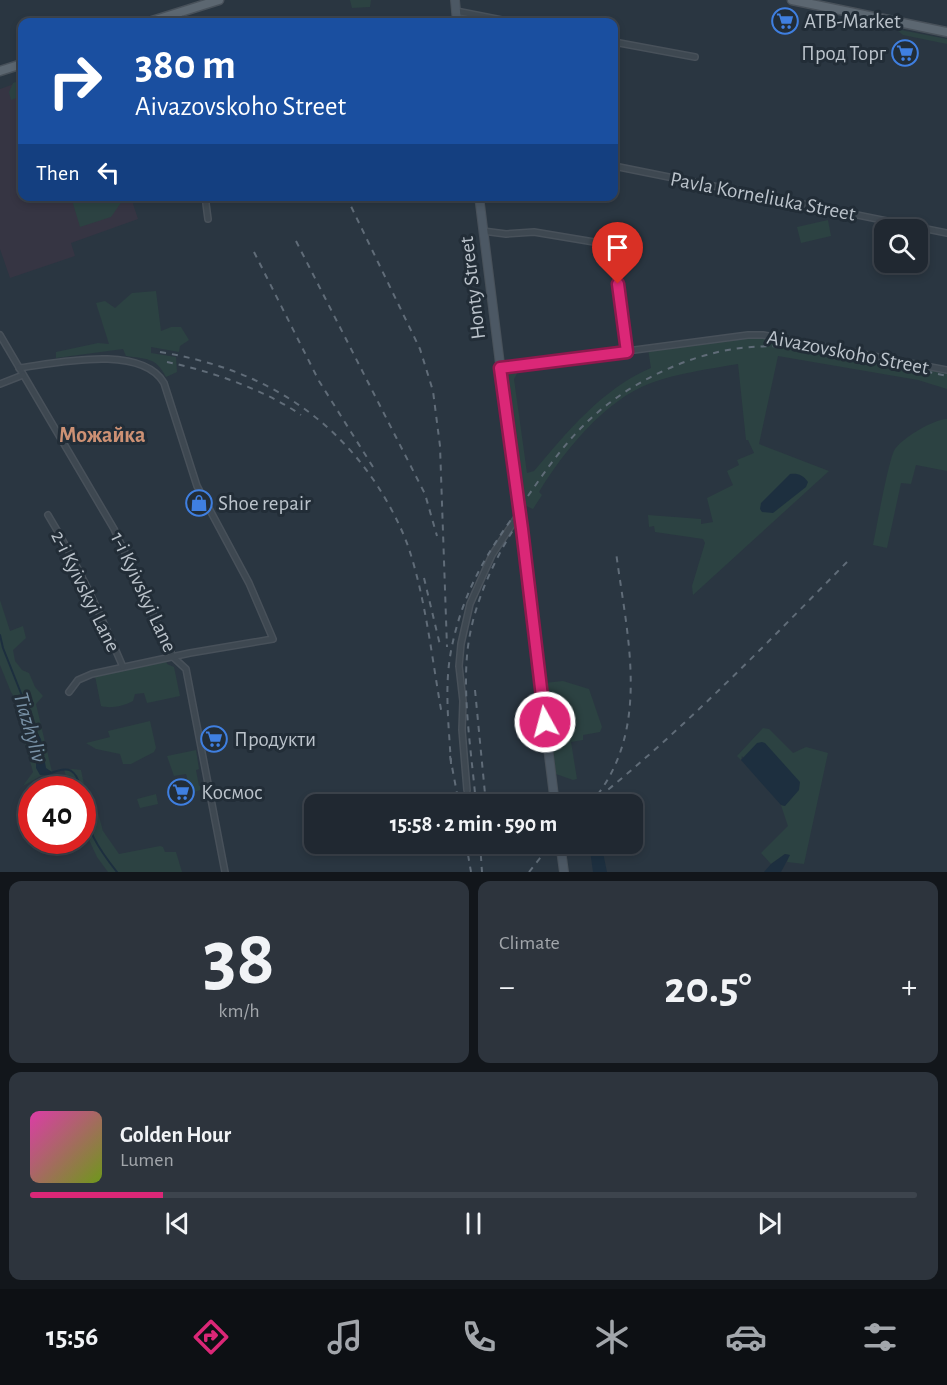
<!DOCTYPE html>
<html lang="en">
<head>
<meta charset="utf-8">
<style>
  body { margin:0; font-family:"Alegreya Sans",sans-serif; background:#2d343d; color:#f1f3f6; height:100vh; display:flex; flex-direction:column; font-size:22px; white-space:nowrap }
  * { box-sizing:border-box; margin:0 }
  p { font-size:20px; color:#a2a6ab }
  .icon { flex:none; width:33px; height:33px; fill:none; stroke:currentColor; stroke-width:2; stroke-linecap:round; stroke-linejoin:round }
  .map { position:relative; height:872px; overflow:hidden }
  .drawer { display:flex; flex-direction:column; gap:9px; padding:9px; background:#12161b; flex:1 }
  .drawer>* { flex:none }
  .hud { position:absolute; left:18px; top:18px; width:600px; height:183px; border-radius:12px; box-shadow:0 3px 9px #0003,0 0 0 2px #3d444d; background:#1a4fa0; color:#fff; overflow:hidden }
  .fabs { position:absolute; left:874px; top:219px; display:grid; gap:12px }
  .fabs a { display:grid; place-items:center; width:54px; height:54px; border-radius:12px; background:#202831; box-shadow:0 3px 9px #0003,0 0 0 2px #3d444d; font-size:30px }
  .speed { position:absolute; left:18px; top:776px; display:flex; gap:12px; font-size:30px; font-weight:700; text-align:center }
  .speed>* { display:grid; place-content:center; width:78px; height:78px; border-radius:50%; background:#202831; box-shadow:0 3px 9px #0003,0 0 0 2px #3d444d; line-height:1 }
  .speed .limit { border:9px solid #d22; background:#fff; color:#111 }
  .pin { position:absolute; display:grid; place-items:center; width:51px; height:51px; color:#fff; margin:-62px -26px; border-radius:50% 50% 50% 0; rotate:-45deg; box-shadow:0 0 6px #0007 }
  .pin .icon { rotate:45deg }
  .me { position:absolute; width:66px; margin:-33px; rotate:353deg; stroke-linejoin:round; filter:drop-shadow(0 0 4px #0008) }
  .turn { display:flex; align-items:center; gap:21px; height:126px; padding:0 18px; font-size:27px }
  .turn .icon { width:78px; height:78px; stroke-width:2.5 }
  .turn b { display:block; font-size:42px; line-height:51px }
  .then { display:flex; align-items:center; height:57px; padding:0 18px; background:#0003; gap:12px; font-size:22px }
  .big { font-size:45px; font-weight:700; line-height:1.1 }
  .drawer .card { flex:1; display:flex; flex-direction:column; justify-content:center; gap:9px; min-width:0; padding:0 21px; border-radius:12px; background:#2d343d }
  .drawer .dial { align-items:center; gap:0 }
  .dial b { font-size:78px; line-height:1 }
  .song { display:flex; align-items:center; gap:18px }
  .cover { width:72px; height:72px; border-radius:9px; background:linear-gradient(135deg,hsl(320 70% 55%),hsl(80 70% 35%)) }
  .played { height:6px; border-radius:3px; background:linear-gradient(90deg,#db2777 15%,#3d444d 15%) }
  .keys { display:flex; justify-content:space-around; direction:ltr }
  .heat { display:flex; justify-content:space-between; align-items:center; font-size:33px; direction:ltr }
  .drawer .tiles { flex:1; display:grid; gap:9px; grid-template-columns:1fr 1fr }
  .card:last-child { grid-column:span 2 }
  .trip { position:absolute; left:304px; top:794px; width:339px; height:60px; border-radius:12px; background:#202831; box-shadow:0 3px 9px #0003,0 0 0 2px #3d444d; font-weight:700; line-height:60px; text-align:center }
  .dock { display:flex; height:96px; justify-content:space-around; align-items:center; background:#0d1014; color:#a2a6ab }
  .dock .icon { width:42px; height:42px }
  .dock .selected { color:#db2777 }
  .dock b { font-size:27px; color:#f1f3f6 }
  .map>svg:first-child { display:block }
  .medical { fill:#363543 }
  .green { fill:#2c4242 }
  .water { fill:#1d2f3f }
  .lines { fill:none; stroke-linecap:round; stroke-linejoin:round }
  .stream { stroke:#1d2f3f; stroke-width:2 }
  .street-casing { stroke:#48515a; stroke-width:8 }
  .secondary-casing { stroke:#48515a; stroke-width:10 }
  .primary-casing { stroke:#48515a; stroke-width:11 }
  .street { stroke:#3e4851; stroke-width:5 }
  .secondary { stroke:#4c5864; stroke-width:8 }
  .primary { stroke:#5c6771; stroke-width:8 }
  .rail { stroke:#606c78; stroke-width:2; stroke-dasharray:6 6; stroke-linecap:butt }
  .route-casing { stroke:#8e194d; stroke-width:15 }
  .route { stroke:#db2777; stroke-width:10 }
  .labels { text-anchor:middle; stroke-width:6; stroke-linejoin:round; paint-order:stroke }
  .poi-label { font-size:21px; fill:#bbc3cb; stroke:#222d37; text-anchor:start }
  .street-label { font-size:21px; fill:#bbc3cb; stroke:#222d37 }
  .neighbourhood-label { font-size:22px; font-weight:bold; fill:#cd9174; stroke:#222d37 }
  .water-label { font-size:22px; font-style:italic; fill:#7891a6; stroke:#222d37 }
</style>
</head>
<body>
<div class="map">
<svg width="947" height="872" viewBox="0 0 947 872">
  <rect width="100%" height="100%" fill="#2a3641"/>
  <path class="medical" d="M 22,81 L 22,196 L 137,197 L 133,204 L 138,219 L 71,243 L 75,256 L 10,278 L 0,249 L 0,89 Z"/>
  <g class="green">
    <path d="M 350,0 L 371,0 L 370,7 L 352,8 Z"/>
    <path d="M 896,29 L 947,39 L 947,44 L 903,35 Z"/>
    <path d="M 22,80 L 22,96 L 11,100 L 9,92 L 13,83 Z"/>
    <path d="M 71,197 L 71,196 L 125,197 L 111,217 L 80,227 Z"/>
    <path d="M 828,220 L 831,236 L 801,243 L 797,227 Z"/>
    <path d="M 156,291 L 161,331 L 171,327 L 181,327 L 189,340 L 180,346 L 179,352 L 151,347 L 151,353 L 176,357 L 177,372 L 166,377 C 156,357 146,359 126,356 L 123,349 L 56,358 L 56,352 L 98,343 L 109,344 L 96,303 L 105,301 L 115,308 L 132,293 Z"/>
    <path d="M 748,335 L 947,370 L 947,389 L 918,380 L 778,356 L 759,444 L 829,471 L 693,595 L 692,586 L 705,543 L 703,539 L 655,532 L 654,526 L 649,527 L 648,515 L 701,519 L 701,524 L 713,522 L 707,498 L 733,485 L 727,471 L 739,465 L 737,460 L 754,453 L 748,440 L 746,440 L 738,364 C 709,369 678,373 651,383 C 606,399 563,452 539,492 L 542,495 L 533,509 L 524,505 L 505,370 L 520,368 L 514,379 L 527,473 L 534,471 C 567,432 603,388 651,368 L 648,349 Z"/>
    <path d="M 947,419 L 947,471 L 916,465 L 911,484 L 901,483 L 887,548 L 873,545 C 876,530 889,457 895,449 C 904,437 932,420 947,419 Z"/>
    <path d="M 0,600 L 10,631 L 23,626 L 26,638 L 13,650 L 15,661 L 22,670 L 29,673 L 35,687 L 43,696 L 36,704 L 52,772 L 48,775 L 44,774 L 23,786 L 33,772 L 21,729 L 25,726 L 21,707 L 11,692 L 0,665 Z"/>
    <path d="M 166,661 L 167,664 L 174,667 L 180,696 L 147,703 L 144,693 L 135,694 L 133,701 C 124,706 110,709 101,706 L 95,676 Z"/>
    <path d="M 563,681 L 589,689 L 602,727 L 600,732 L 583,735 L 583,740 L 571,742 L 577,779 L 573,780 L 556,774 L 545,683 Z"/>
    <path d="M 150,721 L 156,748 L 154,752 L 131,764 L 123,764 L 120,754 L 96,749 L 86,743 L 110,737 L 108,731 Z"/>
    <path d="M 763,728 L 769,729 L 793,753 L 806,747 L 828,753 L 804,864 L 787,862 L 789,855 L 785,854 L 771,864 L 761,853 L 788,826 L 781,805 L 785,806 L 742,756 L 741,760 L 737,756 Z"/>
    <path d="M 196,750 L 199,769 L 196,770 L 199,786 L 203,786 L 203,789 L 191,793 L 186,774 L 174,776 L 167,756 Z"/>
    <path d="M 72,769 L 81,770 L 87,800 L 95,802 L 103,831 L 119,854 L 160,846 L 163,847 L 165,852 L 176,852 L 182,872 L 108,872 L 97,857 L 83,827 L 82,789 L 70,789 L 64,770 Z"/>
    <path d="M 156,794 L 158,804 L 140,808 L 137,799 Z"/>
  </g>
  <g class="water">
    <path d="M 790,474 C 798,473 803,475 808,482 L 806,487 L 773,513 L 762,512 L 760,509 L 761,503 Z"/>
    <path d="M 36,731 L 41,739 L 46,768 L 52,772 L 48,775 L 40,775 L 36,768 Z"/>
    <path d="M 762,742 L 765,743 L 800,782 L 799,790 L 785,806 L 781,805 L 741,760 L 757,743 Z"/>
    <path d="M 589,843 L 601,843 L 607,872 L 593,872 Z"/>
    <path d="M 785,854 L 790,855 L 781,872 L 764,872 L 771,864 Z"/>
  </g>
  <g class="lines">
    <g class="stream">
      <path d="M 0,635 L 3,648 L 36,731"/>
      <path d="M 49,774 C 69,765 76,769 81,789"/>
      <path d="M 82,797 C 86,829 97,847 117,872"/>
    </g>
    <g class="street-casing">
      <g id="street">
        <path d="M 456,11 L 512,22"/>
        <path d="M 180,13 L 181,22"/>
        <path d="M 614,42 L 695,57"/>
        <path d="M 614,166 L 947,233"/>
        <path d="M 205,196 L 208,219"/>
        <path d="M 483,231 L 506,234 L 534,232 L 612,245 L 627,352"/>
        <path d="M 0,335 L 114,529 L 173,657 L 186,669 L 225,872"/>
        <path d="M 19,368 C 57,363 141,344 164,383 L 197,486 L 249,583 L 273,639 L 190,653 L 92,674 L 78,680 L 69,692"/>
        <path d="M 499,368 L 748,335 L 763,335 L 947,370"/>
        <path d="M 0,384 L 23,375"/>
        <path d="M 48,515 C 78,564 100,614 123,667"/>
        <path d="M 467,790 L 462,730 L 463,701 L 459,666 L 461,644 L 470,604 L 492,555 L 519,514"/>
      </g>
    </g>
    <g class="secondary-casing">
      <g id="secondary">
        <path d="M 455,0 L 457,22"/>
        <path d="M 479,196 C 503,399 531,601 555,804"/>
        <path d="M 560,843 L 564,872"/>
      </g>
    </g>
    <g class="primary-casing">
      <g id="primary">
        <path d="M 792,0 L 947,32"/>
        <path d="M 149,22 L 219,0"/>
        <path d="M 0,71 L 22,64"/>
      </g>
    </g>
    <use href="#street" class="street"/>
    <use href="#secondary" class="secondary"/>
    <use href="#primary" class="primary"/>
    <g class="rail">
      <path d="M 346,196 L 420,349 L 433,391 L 440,446 L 447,647"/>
      <path d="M 296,241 L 425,494 L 437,536"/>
      <path d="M 254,252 L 319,381 L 373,467"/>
      <path d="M 160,352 C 251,367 325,407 377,485 C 389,504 400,524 408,546 C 426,599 432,660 442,715"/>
      <path d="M 167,362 C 211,371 265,390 301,415"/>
      <path d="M 424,578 L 440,645"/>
      <path d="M 475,690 L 486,804"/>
      <path d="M 450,756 L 459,804"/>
      <path d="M 451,764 C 449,727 444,688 451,651 C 462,593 487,552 521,506 C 540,479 558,451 582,427 C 622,386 684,355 741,348 C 810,340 880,362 947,376"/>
      <path d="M 599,797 C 687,726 767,643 847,562"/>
      <path d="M 476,804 C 472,757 463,702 467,656 C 471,607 494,559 520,519"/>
      <path d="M 590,804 C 653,732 627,637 616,552"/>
      <path d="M 466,843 L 471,872"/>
      <path d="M 480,843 L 482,872"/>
      <path d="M 529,872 L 552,843"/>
    </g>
  </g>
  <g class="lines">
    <g class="route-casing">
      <path id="route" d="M 545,722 L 522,529 L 500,368 L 627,352 L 618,284"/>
    </g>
    <use href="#route" class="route"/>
  </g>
  <defs>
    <g id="supermarket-ring" transform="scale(1.35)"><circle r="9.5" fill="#222d37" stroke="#3f7fe0" stroke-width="1.5"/><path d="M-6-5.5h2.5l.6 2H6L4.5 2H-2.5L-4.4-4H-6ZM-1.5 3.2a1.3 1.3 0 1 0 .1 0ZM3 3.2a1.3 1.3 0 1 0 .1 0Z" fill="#3f7fe0"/></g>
    <g id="shop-ring" transform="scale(1.35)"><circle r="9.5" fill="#222d37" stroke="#3f7fe0" stroke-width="1.5"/><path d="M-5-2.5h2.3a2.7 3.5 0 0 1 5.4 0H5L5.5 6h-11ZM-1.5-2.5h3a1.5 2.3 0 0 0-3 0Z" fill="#3f7fe0"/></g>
  </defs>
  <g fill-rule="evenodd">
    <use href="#supermarket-ring" x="785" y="21"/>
    <use href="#supermarket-ring" x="905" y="53"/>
    <use href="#shop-ring" x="199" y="503"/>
    <use href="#supermarket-ring" x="214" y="739"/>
    <use href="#supermarket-ring" x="181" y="792"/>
  </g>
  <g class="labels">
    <g class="poi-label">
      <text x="804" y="28">ATB-Market</text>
      <text x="886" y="60" text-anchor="end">Прод Торг</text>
      <text x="218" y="510">Shoe repair</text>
      <text x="234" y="746">Продукти</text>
      <text x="201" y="799">Космос</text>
    </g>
    <g class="street-label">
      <text transform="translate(763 196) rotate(11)" y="7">Pavla Korneliuka Street</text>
      <text transform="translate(472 288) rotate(-97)" y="7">Honty Street</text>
      <text transform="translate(848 352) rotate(11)" y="7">Aivazovskoho Street</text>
      <text transform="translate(86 591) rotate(64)" y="7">2-i Kyivskyi Lane</text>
      <text transform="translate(144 592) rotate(65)" y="7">1-i Kyivskyi Lane</text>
    </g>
    <g class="neighbourhood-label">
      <text x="102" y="442">Можайка</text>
    </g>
    <g class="water-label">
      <text transform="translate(31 727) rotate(74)" y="8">Tiazhyliv</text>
    </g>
  </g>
</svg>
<div class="fabs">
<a><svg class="icon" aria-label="search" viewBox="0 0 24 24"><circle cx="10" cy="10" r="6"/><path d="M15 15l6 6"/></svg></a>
</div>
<div class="speed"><div class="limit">40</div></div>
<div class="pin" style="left:618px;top:284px;background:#d93025"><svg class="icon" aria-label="arrive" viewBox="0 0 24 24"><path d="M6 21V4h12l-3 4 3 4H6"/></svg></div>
<svg class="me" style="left:545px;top:722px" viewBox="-20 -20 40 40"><circle r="17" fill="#db2777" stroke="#fff" stroke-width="3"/><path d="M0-11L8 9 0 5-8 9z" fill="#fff"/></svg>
<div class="trip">15:58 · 2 min · 590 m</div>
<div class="hud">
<div class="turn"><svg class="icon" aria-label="right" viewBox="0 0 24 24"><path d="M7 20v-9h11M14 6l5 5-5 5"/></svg><div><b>380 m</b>Aivazovskoho Street</div></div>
<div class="then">Then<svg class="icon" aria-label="left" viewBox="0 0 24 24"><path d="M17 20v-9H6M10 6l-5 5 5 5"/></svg></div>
</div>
</div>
<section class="drawer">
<div class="tiles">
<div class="card dial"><b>38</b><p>km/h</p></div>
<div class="card"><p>Climate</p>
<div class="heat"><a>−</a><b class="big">20.5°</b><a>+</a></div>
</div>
<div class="card">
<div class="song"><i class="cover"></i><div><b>Golden Hour</b><p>Lumen</p></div></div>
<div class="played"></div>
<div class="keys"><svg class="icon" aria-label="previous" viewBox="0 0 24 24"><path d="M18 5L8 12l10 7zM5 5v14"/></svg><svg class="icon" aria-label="pause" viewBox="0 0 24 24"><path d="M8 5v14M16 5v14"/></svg><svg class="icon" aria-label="next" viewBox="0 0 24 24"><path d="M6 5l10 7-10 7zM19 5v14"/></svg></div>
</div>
</div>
</section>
<nav class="dock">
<b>15:56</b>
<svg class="icon selected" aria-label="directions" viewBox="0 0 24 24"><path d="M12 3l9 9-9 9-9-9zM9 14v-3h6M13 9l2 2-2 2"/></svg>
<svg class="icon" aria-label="music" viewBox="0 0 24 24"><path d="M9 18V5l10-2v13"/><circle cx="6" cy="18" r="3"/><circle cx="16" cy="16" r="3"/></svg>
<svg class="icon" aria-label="phone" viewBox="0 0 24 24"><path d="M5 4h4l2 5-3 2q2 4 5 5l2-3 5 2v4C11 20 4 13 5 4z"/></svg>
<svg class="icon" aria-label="climate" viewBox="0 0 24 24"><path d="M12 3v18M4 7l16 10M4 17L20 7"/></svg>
<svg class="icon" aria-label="car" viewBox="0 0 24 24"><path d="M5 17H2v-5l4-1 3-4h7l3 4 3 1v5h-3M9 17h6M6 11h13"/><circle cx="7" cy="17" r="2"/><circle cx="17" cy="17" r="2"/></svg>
<svg class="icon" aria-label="filters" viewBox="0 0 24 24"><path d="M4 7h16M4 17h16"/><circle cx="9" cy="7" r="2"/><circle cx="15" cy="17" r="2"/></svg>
</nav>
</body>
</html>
